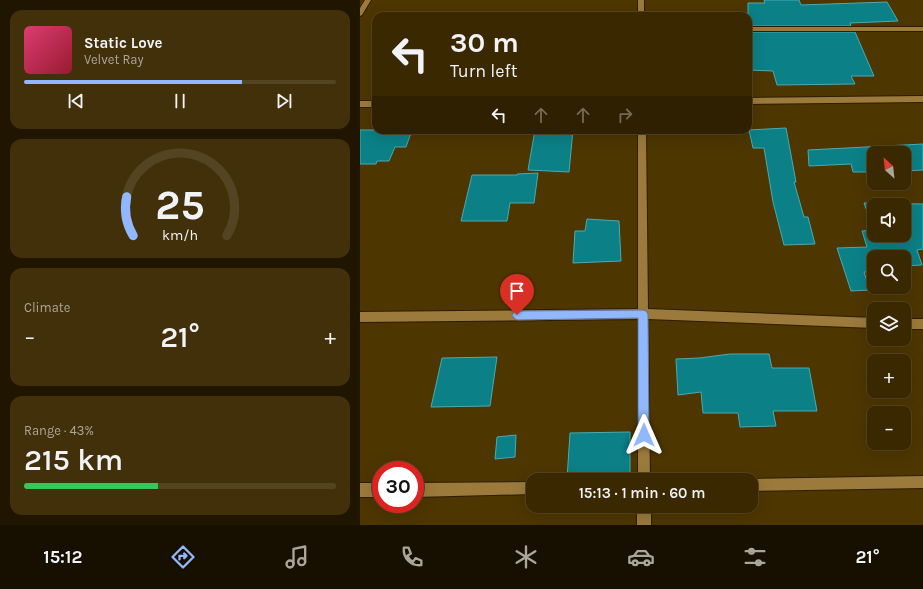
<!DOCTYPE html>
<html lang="en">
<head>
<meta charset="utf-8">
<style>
  body { margin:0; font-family:Karla,sans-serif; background:#41300a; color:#f1f3f6; height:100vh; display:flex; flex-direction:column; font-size:15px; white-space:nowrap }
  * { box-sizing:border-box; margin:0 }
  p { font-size:13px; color:#aba699 }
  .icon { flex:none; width:22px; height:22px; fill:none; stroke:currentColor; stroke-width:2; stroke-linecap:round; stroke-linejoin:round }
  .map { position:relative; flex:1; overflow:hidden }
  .details { display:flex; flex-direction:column; gap:10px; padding:10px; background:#201600; width:360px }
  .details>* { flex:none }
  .hud { position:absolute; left:12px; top:12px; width:380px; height:122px; border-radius:12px; box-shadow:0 4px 16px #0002,0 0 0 1px #544422; background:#3a2800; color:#f1f3f6; overflow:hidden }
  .needle { width:26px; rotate:333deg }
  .buttons { position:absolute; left:507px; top:146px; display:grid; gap:8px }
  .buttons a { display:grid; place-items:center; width:44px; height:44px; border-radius:8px; background:#3a2800; box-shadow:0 4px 16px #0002,0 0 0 1px #544422; font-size:20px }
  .speed { position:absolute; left:12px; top:461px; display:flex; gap:8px; font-size:20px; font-weight:700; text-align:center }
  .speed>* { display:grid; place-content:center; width:52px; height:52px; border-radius:50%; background:#3a2800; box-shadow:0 4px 16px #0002,0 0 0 1px #544422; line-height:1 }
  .speed .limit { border:6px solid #d22; background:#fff; color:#111 }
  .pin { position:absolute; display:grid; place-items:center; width:34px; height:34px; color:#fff; margin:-41px -17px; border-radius:50% 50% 50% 0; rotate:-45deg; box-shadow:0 0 4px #0007 }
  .pin .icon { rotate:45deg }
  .me { position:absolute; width:44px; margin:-22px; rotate:0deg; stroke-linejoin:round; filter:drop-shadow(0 0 3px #0008) }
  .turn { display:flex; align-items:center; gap:14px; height:84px; padding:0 12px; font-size:18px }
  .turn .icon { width:52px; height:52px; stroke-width:2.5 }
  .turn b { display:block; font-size:28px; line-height:34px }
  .lanes { display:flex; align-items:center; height:38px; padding:0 12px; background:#0003; justify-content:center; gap:20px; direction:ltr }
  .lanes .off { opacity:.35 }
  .big { font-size:30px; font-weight:600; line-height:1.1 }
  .details .card { flex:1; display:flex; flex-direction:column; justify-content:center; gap:6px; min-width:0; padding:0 14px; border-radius:12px; background:#41300a }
  .details .dial { align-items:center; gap:0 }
  .dial svg { height:104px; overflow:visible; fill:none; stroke:#544422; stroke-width:7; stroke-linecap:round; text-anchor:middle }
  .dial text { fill:#f1f3f6; stroke:none }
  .song { display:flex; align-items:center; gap:12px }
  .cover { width:48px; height:48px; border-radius:6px; background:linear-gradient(135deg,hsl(340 70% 55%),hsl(350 70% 35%)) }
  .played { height:4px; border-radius:2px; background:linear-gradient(90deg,#91b8fd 70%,#544422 70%) }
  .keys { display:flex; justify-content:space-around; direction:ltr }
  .heat { display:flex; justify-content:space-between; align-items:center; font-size:22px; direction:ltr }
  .charge { height:6px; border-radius:3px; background:linear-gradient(90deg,#34c759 43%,#544422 0) }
  .trip { position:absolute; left:166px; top:473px; width:232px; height:40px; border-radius:12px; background:#3a2800; box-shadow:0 4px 16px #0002,0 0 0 1px #544422; font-weight:600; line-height:40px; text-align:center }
  .dock { display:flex; height:64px; justify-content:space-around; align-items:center; background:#171000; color:#aba699 }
  .dock .icon { width:28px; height:28px }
  .dock .active { color:#91b8fd }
  .dock b { font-size:18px; color:#f1f3f6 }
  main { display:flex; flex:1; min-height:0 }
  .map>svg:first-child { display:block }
  .building { fill:#0b8086; stroke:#4baab1; fill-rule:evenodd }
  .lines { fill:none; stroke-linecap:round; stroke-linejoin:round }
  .minor-casing { stroke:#2e1e00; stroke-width:2 }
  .minor { fill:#9b7a3c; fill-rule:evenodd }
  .route { fill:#91b8fd; stroke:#5e78a4 }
</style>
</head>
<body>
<main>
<section class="details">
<div class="card">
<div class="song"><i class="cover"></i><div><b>Static Love</b><p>Velvet Ray</p></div></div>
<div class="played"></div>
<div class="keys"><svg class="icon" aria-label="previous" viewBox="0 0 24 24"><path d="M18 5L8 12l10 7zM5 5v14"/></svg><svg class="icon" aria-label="pause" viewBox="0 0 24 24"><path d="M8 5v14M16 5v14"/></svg><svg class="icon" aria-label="next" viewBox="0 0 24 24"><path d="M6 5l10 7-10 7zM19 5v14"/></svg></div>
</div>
<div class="card dial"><svg viewBox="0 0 100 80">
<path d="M14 69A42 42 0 1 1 86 69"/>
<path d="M14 69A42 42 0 0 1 9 39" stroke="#91b8fd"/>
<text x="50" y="56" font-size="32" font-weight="700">25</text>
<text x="50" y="72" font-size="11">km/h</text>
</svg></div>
<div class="card"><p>Climate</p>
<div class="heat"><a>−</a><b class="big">21°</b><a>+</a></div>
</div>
<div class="card"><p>Range · 43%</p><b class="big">215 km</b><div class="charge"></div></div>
</section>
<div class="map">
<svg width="563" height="525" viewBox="0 0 563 525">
  <rect width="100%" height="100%" fill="#4d3600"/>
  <g class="building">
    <path d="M 404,0 L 439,0 L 441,5 L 527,2 L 538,21 L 490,23 L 491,26 L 388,26 L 388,3 L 405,3 Z"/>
    <path d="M 388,32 L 495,32 L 514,76 L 491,76 L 495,84 L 417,85 L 413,71 L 388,70 Z"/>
    <path d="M 426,128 L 436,182 L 434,182 L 444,217 L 448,217 L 455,244 L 424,245 L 413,202 L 404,148 L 393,148 L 389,130 Z"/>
    <path d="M 0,130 L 52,130 L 46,147 L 35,147 L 29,161 L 17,161 L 16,164 L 0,164 Z"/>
    <path d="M 175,130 L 213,130 L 209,172 L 168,170 Z"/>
    <path d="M 563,144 L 563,170 L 544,171 L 544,153 L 514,153 L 514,172 L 493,172 L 491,164 L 449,166 L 448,150 Z"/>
    <path d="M 178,173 L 174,203 L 150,203 L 147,221 L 101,221 L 112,175 L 157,175 L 157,174 Z"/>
    <path d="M 504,203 L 563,204 L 563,249 L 557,250 L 562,265 L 544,266 L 544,257 L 514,257 L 514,266 L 508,266 L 510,272 L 504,272 L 510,290 L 491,291 L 477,248 L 507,247 L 502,231 L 514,230 ZM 514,205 L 544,205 L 544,235 L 514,235 Z"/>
    <path d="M 227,219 L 259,221 L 261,261 L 213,263 L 215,231 L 225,231 Z"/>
    <path d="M 370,354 L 409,354 L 412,368 L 449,368 L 457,411 L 413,411 L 416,426 L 380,427 L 378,413 L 343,413 L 341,392 L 318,395 L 316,359 L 339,358 Z"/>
    <path d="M 137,357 L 130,406 L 71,407 L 82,358 Z"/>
    <path d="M 270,432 L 270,478 L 207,479 L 210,433 Z"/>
    <path d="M 156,435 L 155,457 L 135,459 L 137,437 Z"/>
  </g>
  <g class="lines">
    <g class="minor-casing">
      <g id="minor">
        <path d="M 5,0 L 11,0 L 2,15 L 0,16 L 0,8 Z"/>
        <rect x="278" y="0" width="6" height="16"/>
        <rect x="388" y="27" width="175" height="4"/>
        <path d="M 563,96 L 563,102 L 388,104 L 388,98 Z"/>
        <rect x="0" y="101" width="16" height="6"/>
        <path d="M 278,130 L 286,130 L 288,309 L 514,318 L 514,328 L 288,319 L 290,480 L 278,480 L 278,319 L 0,322 L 0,312 L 278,309 Z"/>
        <rect x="544" y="319" width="19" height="10"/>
        <path d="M 563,476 L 563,488 L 391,491 L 391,480 L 387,480 L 391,479 Z"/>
        <path d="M 173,482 L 173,494 L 55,497 L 55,483 Z"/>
        <rect x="0" y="483" width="21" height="14"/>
        <rect x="277" y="506" width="14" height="19"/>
      </g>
    </g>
    <use href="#minor" class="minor"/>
  </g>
  <path class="route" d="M 283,310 L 286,311 L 288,314 L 289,435 L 288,439 L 284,440 L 280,439 L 278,435 L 278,318 L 157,320 L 154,318 L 152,315 L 154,312 L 157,311 Z"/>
</svg>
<div class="buttons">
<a><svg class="needle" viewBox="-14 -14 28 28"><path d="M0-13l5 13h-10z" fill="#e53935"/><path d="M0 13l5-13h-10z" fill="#aba699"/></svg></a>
<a><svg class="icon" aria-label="sound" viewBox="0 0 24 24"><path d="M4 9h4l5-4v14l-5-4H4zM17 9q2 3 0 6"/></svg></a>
<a><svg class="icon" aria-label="search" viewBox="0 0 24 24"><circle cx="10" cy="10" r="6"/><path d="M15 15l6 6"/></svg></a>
<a><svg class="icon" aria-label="layers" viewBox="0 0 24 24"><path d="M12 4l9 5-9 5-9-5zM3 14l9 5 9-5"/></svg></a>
<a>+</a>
<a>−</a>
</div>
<div class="speed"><div class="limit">30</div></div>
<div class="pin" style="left:157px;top:315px;background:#d93025"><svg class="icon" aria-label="arrive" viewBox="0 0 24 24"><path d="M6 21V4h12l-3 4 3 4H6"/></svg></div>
<svg class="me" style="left:284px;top:435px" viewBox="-20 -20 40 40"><path d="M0-17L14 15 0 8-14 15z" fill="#91b8fd" stroke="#fff" stroke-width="4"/></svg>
<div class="trip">15:13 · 1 min · 60 m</div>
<div class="hud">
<div class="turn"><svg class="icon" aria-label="left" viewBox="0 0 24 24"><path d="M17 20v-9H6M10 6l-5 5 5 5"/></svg><div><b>30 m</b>Turn left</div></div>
<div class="lanes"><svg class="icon" aria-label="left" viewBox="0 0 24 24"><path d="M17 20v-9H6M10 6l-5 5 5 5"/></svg><svg class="icon off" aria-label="ahead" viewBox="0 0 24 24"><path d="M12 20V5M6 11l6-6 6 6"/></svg><svg class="icon off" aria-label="ahead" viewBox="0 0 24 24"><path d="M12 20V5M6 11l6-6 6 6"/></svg><svg class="icon off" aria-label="right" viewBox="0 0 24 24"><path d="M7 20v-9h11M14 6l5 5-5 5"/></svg></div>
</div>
</div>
</main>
<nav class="dock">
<b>15:12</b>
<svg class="icon active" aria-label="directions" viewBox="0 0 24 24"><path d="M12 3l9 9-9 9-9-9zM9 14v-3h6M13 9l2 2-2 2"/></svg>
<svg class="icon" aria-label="music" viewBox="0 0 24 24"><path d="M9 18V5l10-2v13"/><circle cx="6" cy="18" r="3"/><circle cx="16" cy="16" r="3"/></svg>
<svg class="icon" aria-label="phone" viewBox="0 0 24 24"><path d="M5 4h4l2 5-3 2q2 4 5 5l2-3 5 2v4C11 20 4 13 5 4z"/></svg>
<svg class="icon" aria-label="climate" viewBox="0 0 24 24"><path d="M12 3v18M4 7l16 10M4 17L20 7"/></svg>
<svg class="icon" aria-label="car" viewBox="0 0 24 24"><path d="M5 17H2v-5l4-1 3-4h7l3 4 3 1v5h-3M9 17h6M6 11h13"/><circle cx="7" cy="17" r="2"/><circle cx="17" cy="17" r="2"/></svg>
<svg class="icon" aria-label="filters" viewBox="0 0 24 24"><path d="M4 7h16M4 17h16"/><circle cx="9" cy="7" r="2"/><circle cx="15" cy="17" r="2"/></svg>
<b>21°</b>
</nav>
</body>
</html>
